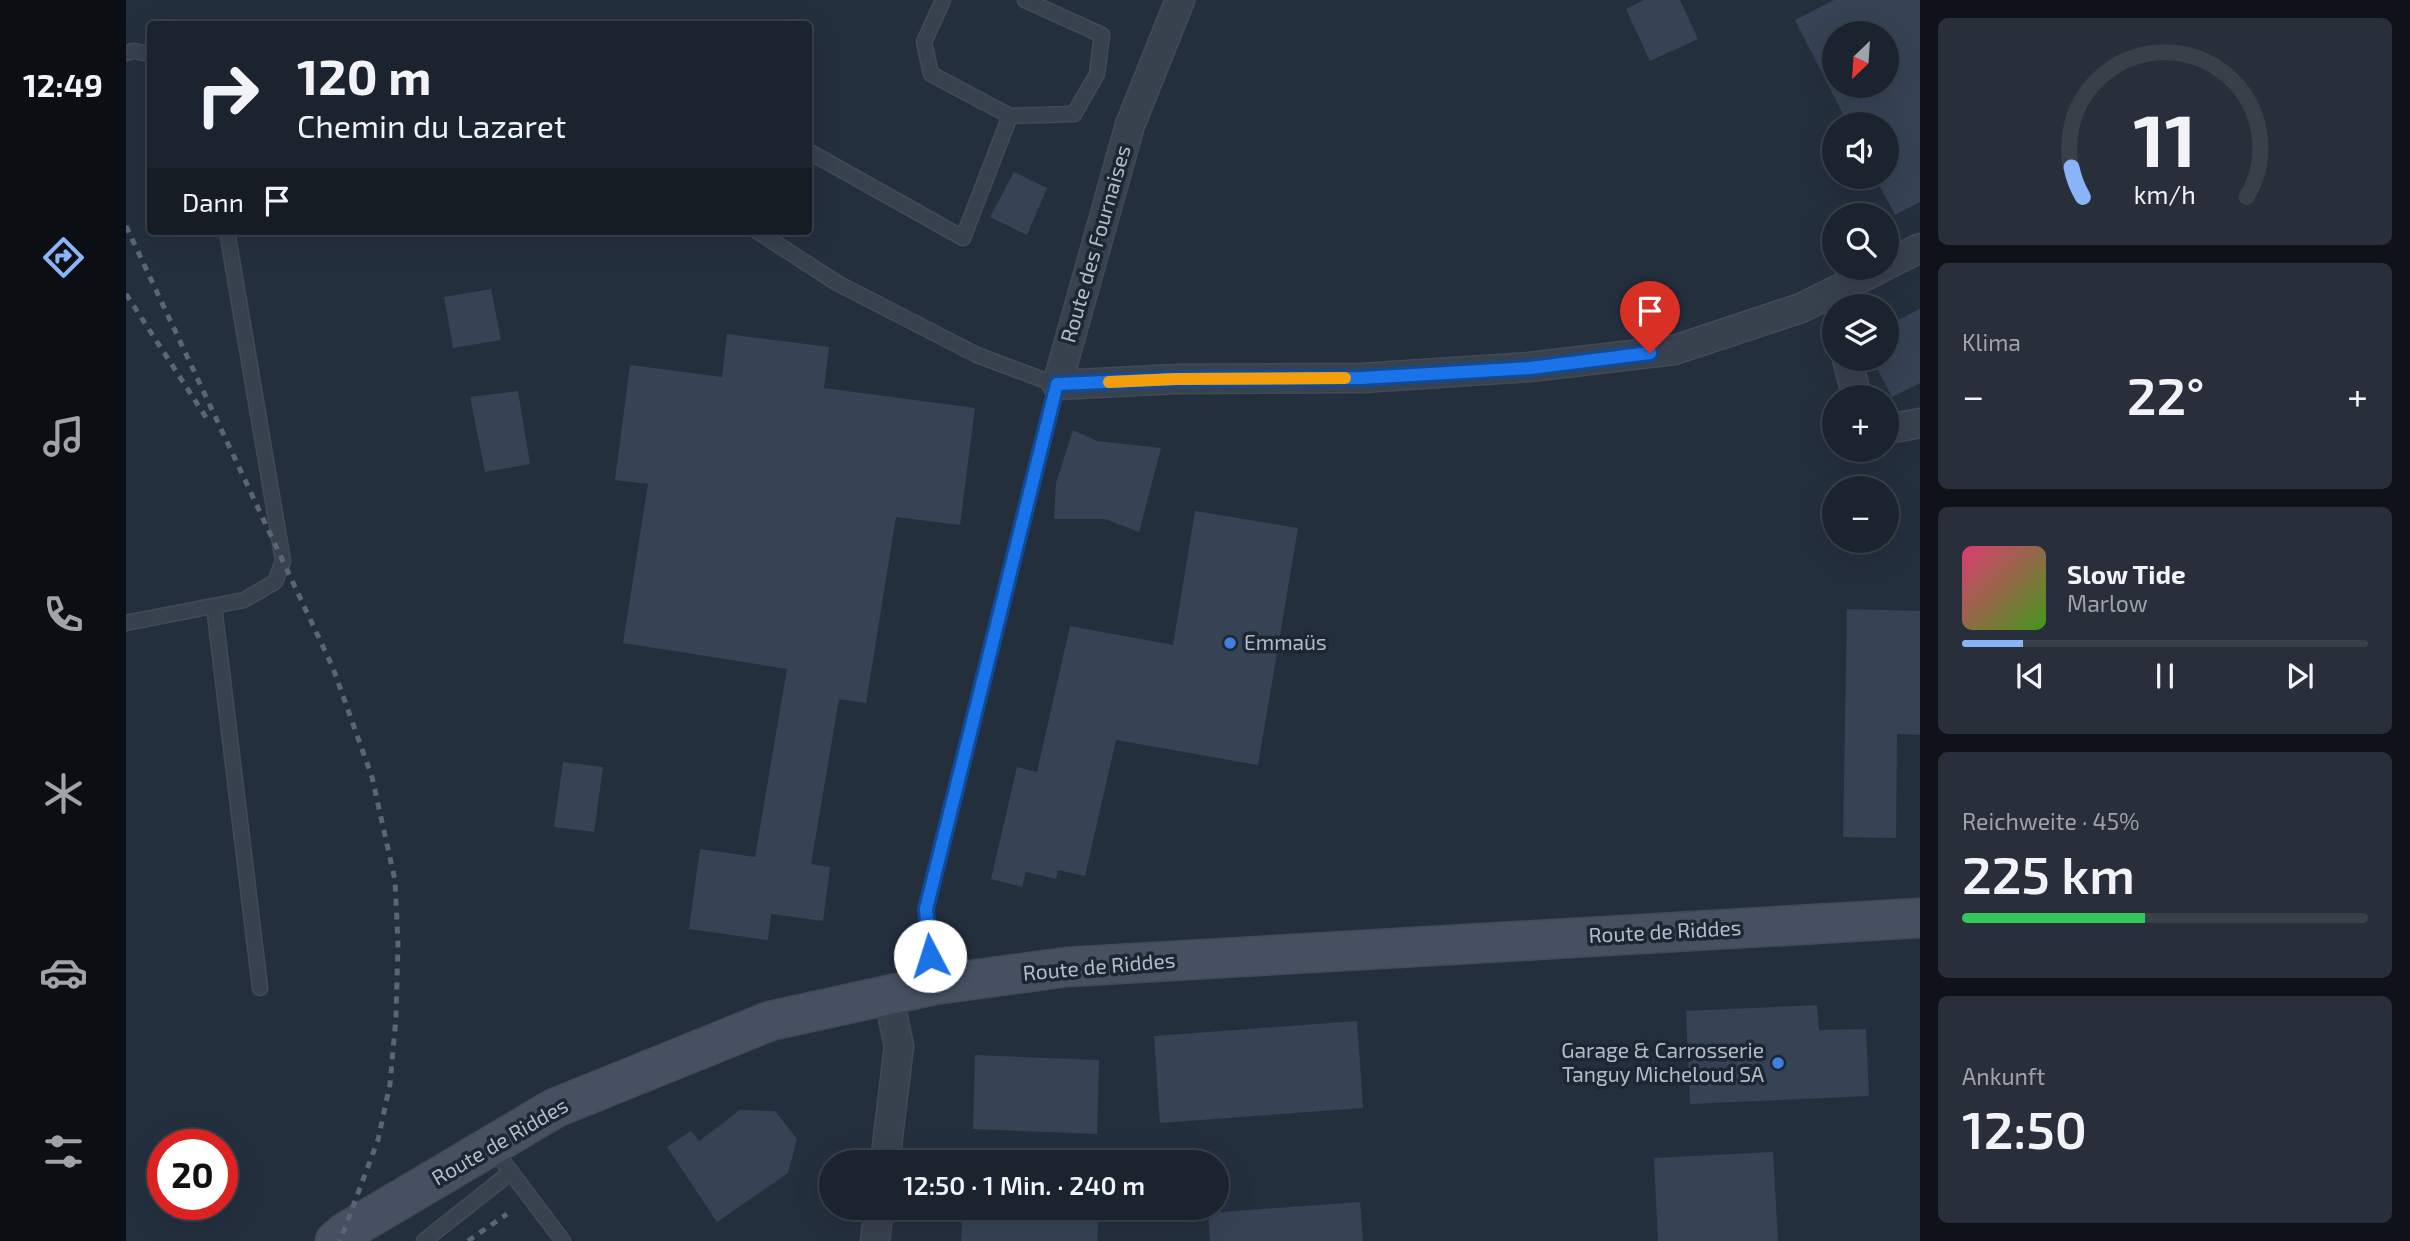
<!DOCTYPE html>
<html lang="de">
<head>
<meta charset="utf-8">
<style>
  body { margin:0; font-family:"Exo 2",sans-serif; background:#282f3a; color:#f1f3f6; height:100vh; display:flex; flex-direction:column; font-size:26px; white-space:nowrap }
  * { box-sizing:border-box; margin:0 }
  p { font-size:23px; color:#a0a4aa }
  .icon { flex:none; width:38px; height:38px; fill:none; stroke:currentColor; stroke-width:2; stroke-linecap:round; stroke-linejoin:round }
  .map { position:relative; flex:1; overflow:hidden }
  .sheet { display:flex; flex-direction:column; gap:18px; padding:18px; background:#0f1319; width:490px }
  .sheet>* { flex:none }
  .guide { position:absolute; left:21px; top:21px; width:665px; height:214px; border-radius:7px; box-shadow:0 7px 28px #0002,0 0 0 2px #39404a; background:#1b232e; color:#f1f3f6; overflow:hidden }
  .needle { width:46px; rotate:205deg }
  .buttons { position:absolute; left:1696px; top:21px; display:grid; gap:14px }
  .buttons a { display:grid; place-items:center; width:77px; height:77px; border-radius:50%; background:#1b232e; box-shadow:0 7px 28px #0002,0 0 0 2px #39404a; font-size:35px }
  .speed { position:absolute; left:21px; top:1129px; display:flex; gap:14px; font-size:35px; font-weight:700; text-align:center }
  .speed>* { display:grid; place-content:center; width:91px; height:91px; border-radius:50%; background:#1b232e; box-shadow:0 7px 28px #0002,0 0 0 2px #39404a; line-height:1 }
  .speed .limit { border:10px solid #d22; background:#fff; color:#111 }
  .pin { position:absolute; display:grid; place-items:center; width:60px; height:60px; color:#fff; margin:-72px -30px; border-radius:50% 50% 50% 0; rotate:-45deg; box-shadow:0 0 7px #0007 }
  .pin .icon { rotate:45deg }
  .me { position:absolute; width:77px; margin:-38px; rotate:355deg; stroke-linejoin:round; filter:drop-shadow(0 0 5px #0008) }
  .turn { display:flex; align-items:center; gap:24px; height:147px; padding:0 35px; font-size:32px }
  .turn .icon { width:91px; height:91px; stroke-width:2.5 }
  .turn b { display:block; font-size:49px; line-height:60px }
  .then { display:flex; align-items:center; height:66px; padding:0 35px; background:#0003; gap:14px; font-size:26px }
  .big { font-size:52px; font-weight:600; line-height:1.1 }
  .sheet .card { flex:1; display:flex; flex-direction:column; justify-content:center; gap:10px; min-width:0; padding:0 24px; border-radius:10px; background:#282f3a }
  .sheet .dial { align-items:center; gap:0 }
  .dial svg { height:182px; overflow:visible; fill:none; stroke:#39404a; stroke-width:7; stroke-linecap:round; text-anchor:middle }
  .dial text { fill:#f1f3f6; stroke:none }
  .song { display:flex; align-items:center; gap:21px }
  .cover { width:84px; height:84px; border-radius:10px; background:linear-gradient(135deg,hsl(340 70% 55%),hsl(100 70% 35%)) }
  .played { height:7px; border-radius:4px; background:linear-gradient(90deg,#8ab4f8 15%,#39404a 15%) }
  .keys { display:flex; justify-content:space-around; direction:ltr }
  .heat { display:flex; justify-content:space-between; align-items:center; font-size:38px; direction:ltr }
  .charge { height:10px; border-radius:5px; background:linear-gradient(90deg,#34c759 45%,#39404a 0) }
  .trip { position:absolute; left:693px; top:1150px; width:410px; height:70px; border-radius:35px; background:#1b232e; box-shadow:0 7px 28px #0002,0 0 0 2px #39404a; font-weight:600; line-height:70px; text-align:center }
  main { display:flex; flex:1; min-height:0 }
  .tab-bar { display:flex; flex-direction:column; width:126px; justify-content:space-around; align-items:center; background:#0b0e12; color:#a0a4aa }
  .tab-bar .icon { width:49px; height:49px }
  .tab-bar .on { color:#8ab4f8 }
  .tab-bar b { font-size:32px; color:#f1f3f6 }
  .map>svg:first-child { display:block }
  .building { fill:#364354; fill-rule:evenodd }
  .lines { fill:none; stroke-linecap:round; stroke-linejoin:round }
  .lane-casing { stroke:#414a57; stroke-width:17 }
  .street-casing { stroke:#414a57; stroke-width:31 }
  .secondary-casing { stroke:#414a57; stroke-width:41 }
  .lane { stroke:#38414e; stroke-width:14 }
  .street { stroke:#38414e; stroke-width:28 }
  .secondary { stroke:#465061; stroke-width:38 }
  .rail { stroke:#5a6575; stroke-width:5; stroke-dasharray:7 7; stroke-linecap:butt }
  .route-casing { stroke:#114b97; stroke-width:18 }
  .route { stroke:#1a73e8; stroke-width:12 }
  .slow { stroke:#f59e0b; stroke-width:12 }
  .shop-dot { fill:#3f7fe0; stroke:#1d2633; stroke-width:2.5 }
  .labels { text-anchor:middle; stroke-width:7; stroke-linejoin:round; paint-order:stroke }
  .street-label { font-size:21px; fill:#b4bcc9; stroke:#1d2633 }
  .poi-label { font-size:21px; fill:#b4bcc9; stroke:#1d2633; text-anchor:start }
</style>
</head>
<body>
<main>
<nav class="tab-bar">
<b>12:49</b>
<svg class="icon on" aria-label="directions" viewBox="0 0 24 24"><path d="M12 3l9 9-9 9-9-9zM9 14v-3h6M13 9l2 2-2 2"/></svg>
<svg class="icon" aria-label="music" viewBox="0 0 24 24"><path d="M9 18V5l10-2v13"/><circle cx="6" cy="18" r="3"/><circle cx="16" cy="16" r="3"/></svg>
<svg class="icon" aria-label="phone" viewBox="0 0 24 24"><path d="M5 4h4l2 5-3 2q2 4 5 5l2-3 5 2v4C11 20 4 13 5 4z"/></svg>
<svg class="icon" aria-label="climate" viewBox="0 0 24 24"><path d="M12 3v18M4 7l16 10M4 17L20 7"/></svg>
<svg class="icon" aria-label="car" viewBox="0 0 24 24"><path d="M5 17H2v-5l4-1 3-4h7l3 4 3 1v5h-3M9 17h6M6 11h13"/><circle cx="7" cy="17" r="2"/><circle cx="17" cy="17" r="2"/></svg>
<svg class="icon" aria-label="filters" viewBox="0 0 24 24"><path d="M4 7h16M4 17h16"/><circle cx="9" cy="7" r="2"/><circle cx="15" cy="17" r="2"/></svg>
</nav>
<div class="map">
<svg width="1794" height="1241" viewBox="0 0 1794 1241">
  <rect width="100%" height="100%" fill="#242f3e"/>
  <g class="building">
    <path d="M 1518,0 L 1554,0 L 1572,39 L 1524,61 L 1500,9 Z"/>
    <path d="M 1708,0 L 1794,0 L 1794,202 L 1769,215 L 1749,177 L 1760,177 L 1760,124 L 1722,124 L 1669,20 ZM 1708,33 L 1760,33 L 1760,86 L 1708,86 Z"/>
    <path d="M 888,172 L 921,188 L 901,235 L 864,217 Z"/>
    <path d="M 365,289 L 375,340 L 327,348 L 318,297 Z"/>
    <path d="M 1794,309 L 1794,383 L 1766,397 L 1746,359 L 1760,359 L 1760,326 Z"/>
    <path d="M 601,334 L 703,347 L 698,388 L 849,408 L 834,525 L 770,517 L 740,703 L 713,699 L 685,864 L 704,867 L 697,921 L 645,914 L 642,940 L 563,929 L 574,849 L 629,857 L 661,669 L 497,643 L 522,484 L 489,480 L 504,365 L 596,377 Z"/>
    <path d="M 392,391 L 404,464 L 359,472 L 344,397 Z"/>
    <path d="M 947,430 L 971,441 L 1035,448 L 1013,532 L 979,519 L 928,519 L 930,483 Z"/>
    <path d="M 1069,511 L 1172,528 L 1132,765 L 990,740 L 959,876 L 932,870 L 930,879 L 900,872 L 896,887 L 865,879 L 891,767 L 911,772 L 944,626 L 1047,645 Z"/>
    <path d="M 1721,609 L 1794,611 L 1794,735 L 1771,734 L 1770,838 L 1717,837 Z"/>
    <path d="M 437,762 L 477,767 L 468,832 L 428,827 Z"/>
    <path d="M 1691,1005 L 1693,1030 L 1740,1029 L 1743,1096 L 1564,1104 L 1560,1011 Z"/>
    <path d="M 1231,1021 L 1237,1108 L 1034,1123 L 1028,1036 Z"/>
    <path d="M 849,1055 L 973,1060 L 971,1134 L 847,1129 Z"/>
    <path d="M 614,1110 L 649,1111 L 671,1139 L 662,1173 L 591,1222 L 541,1147 L 565,1131 L 573,1141 Z"/>
    <path d="M 1647,1152 L 1652,1241 L 1532,1241 L 1528,1158 Z"/>
    <path d="M 1234,1202 L 1237,1241 L 1084,1241 L 1082,1213 Z"/>
    <path d="M 837,1208 L 973,1208 L 971,1241 L 835,1241 Z"/>
  </g>
  <g class="lines">
    <g class="lane-casing">
      <g id="lane">
        <path d="M 817,0 L 798,42 L 805,74 L 884,116 L 948,114 L 971,74 L 976,35 L 899,0"/>
        <path d="M 0,53 L 8,51 L 24,54"/>
        <path d="M 682,151 L 837,238 L 884,116"/>
        <path d="M 631,231 L 711,283 L 851,355 L 931,385 L 800,909 L 807,984"/>
        <path d="M 88,606 L 134,988"/>
        <path d="M 0,623 L 118,600 L 149,582 L 157,561 L 101,231"/>
        <path d="M 366,1147 L 437,1241"/>
        <path d="M 298,1241 L 385,1172"/>
      </g>
    </g>
    <g class="street-casing">
      <g id="street">
        <path d="M 1054,0 L 1004,125 L 931,385 L 1050,379 L 1236,378 L 1404,367 L 1548,350 L 1675,308 L 1755,268"/>
        <path d="M 1760,265 L 1794,248"/>
        <path d="M 1721,359 L 1731,397"/>
        <path d="M 1760,426 L 1768,428 L 1794,423"/>
        <path d="M 759,1162 L 773,1046 L 762,994"/>
        <path d="M 749,1241 L 753,1208"/>
      </g>
    </g>
    <g class="secondary-casing">
      <path id="secondary" d="M 209,1241 L 218,1233 L 429,1108 L 644,1021 L 808,985 L 941,967 L 1794,918"/>
    </g>
    <use href="#lane" class="lane"/>
    <use href="#street" class="street"/>
    <use href="#secondary" class="secondary"/>
    <g class="rail">
      <path d="M 0,226 L 207,668 L 246,777 L 269,880 L 272,944 L 270,1017 L 264,1084 L 252,1140 L 214,1241"/>
      <path d="M 0,294 L 83,422"/>
      <path d="M 342,1241 L 381,1214"/>
    </g>
  </g>
  <g class="lines">
    <g class="route-casing">
      <path id="route" d="M 804,956 L 800,909 L 931,384 L 1050,379 L 1236,378 L 1404,368 L 1524,353"/>
    </g>
    <use href="#route" class="route"/>
    <path class="slow" d="M 983,382 L 1050,379 L 1219,378"/>
  </g>
  <g class="shop-dot">
    <circle cx="1104" cy="643" r="7"/>
    <circle cx="1652" cy="1063" r="7"/>
  </g>
  <g class="labels">
    <g class="street-label">
      <text transform="translate(970 244) rotate(-74)" y="7">Route des Fournaises</text>
      <text transform="translate(1539 932) rotate(-3)" y="7">Route de Riddes</text>
      <text transform="translate(973 967) rotate(-5)" y="7">Route de Riddes</text>
      <text transform="translate(374 1142) rotate(-30)" y="7">Route de Riddes</text>
    </g>
    <g class="poi-label">
      <text x="1118" y="650">Emmaüs</text>
      <text x="1638" y="1058" text-anchor="end">Garage &amp; Carrosserie<tspan x="1638" dy="24">Tanguy Micheloud SA</tspan></text>
    </g>
  </g>
</svg>
<div class="buttons">
<a><svg class="needle" viewBox="-14 -14 28 28"><path d="M0-13l5 13h-10z" fill="#e53935"/><path d="M0 13l5-13h-10z" fill="#a0a4aa"/></svg></a>
<a><svg class="icon" aria-label="sound" viewBox="0 0 24 24"><path d="M4 9h4l5-4v14l-5-4H4zM17 9q2 3 0 6"/></svg></a>
<a><svg class="icon" aria-label="search" viewBox="0 0 24 24"><circle cx="10" cy="10" r="6"/><path d="M15 15l6 6"/></svg></a>
<a><svg class="icon" aria-label="layers" viewBox="0 0 24 24"><path d="M12 4l9 5-9 5-9-5zM3 14l9 5 9-5"/></svg></a>
<a>+</a>
<a>−</a>
</div>
<div class="speed"><div class="limit">20</div></div>
<div class="pin" style="left:1524px;top:353px;background:#d93025"><svg class="icon" aria-label="arrive" viewBox="0 0 24 24"><path d="M6 21V4h12l-3 4 3 4H6"/></svg></div>
<svg class="me" style="left:804px;top:956px" viewBox="-20 -20 40 40"><circle r="19" fill="#fff"/><path d="M0-13L10 11 0 6-10 11z" fill="#1a73e8"/></svg>
<div class="trip">12:50 · 1 Min. · 240 m</div>
<div class="guide">
<div class="turn"><svg class="icon" aria-label="right" viewBox="0 0 24 24"><path d="M7 20v-9h11M14 6l5 5-5 5"/></svg><div><b>120 m</b>Chemin du Lazaret</div></div>
<div class="then">Dann<svg class="icon" aria-label="arrive" viewBox="0 0 24 24"><path d="M6 21V4h12l-3 4 3 4H6"/></svg></div>
</div>
</div>
<section class="sheet">
<div class="card dial"><svg viewBox="0 0 100 80">
<path d="M14 69A42 42 0 1 1 86 69"/>
<path d="M14 69A42 42 0 0 1 9 56" stroke="#8ab4f8"/>
<text x="50" y="56" font-size="32" font-weight="700">11</text>
<text x="50" y="72" font-size="11">km/h</text>
</svg></div>
<div class="card"><p>Klima</p>
<div class="heat"><a>−</a><b class="big">22°</b><a>+</a></div>
</div>
<div class="card">
<div class="song"><i class="cover"></i><div><b>Slow Tide</b><p>Marlow</p></div></div>
<div class="played"></div>
<div class="keys"><svg class="icon" aria-label="previous" viewBox="0 0 24 24"><path d="M18 5L8 12l10 7zM5 5v14"/></svg><svg class="icon" aria-label="pause" viewBox="0 0 24 24"><path d="M8 5v14M16 5v14"/></svg><svg class="icon" aria-label="next" viewBox="0 0 24 24"><path d="M6 5l10 7-10 7zM19 5v14"/></svg></div>
</div>
<div class="card"><p>Reichweite · 45%</p><b class="big">225 km</b><div class="charge"></div></div>
<div class="card"><p>Ankunft</p><b class="big">12:50</b></div>
</section>
</main>
</body>
</html>
